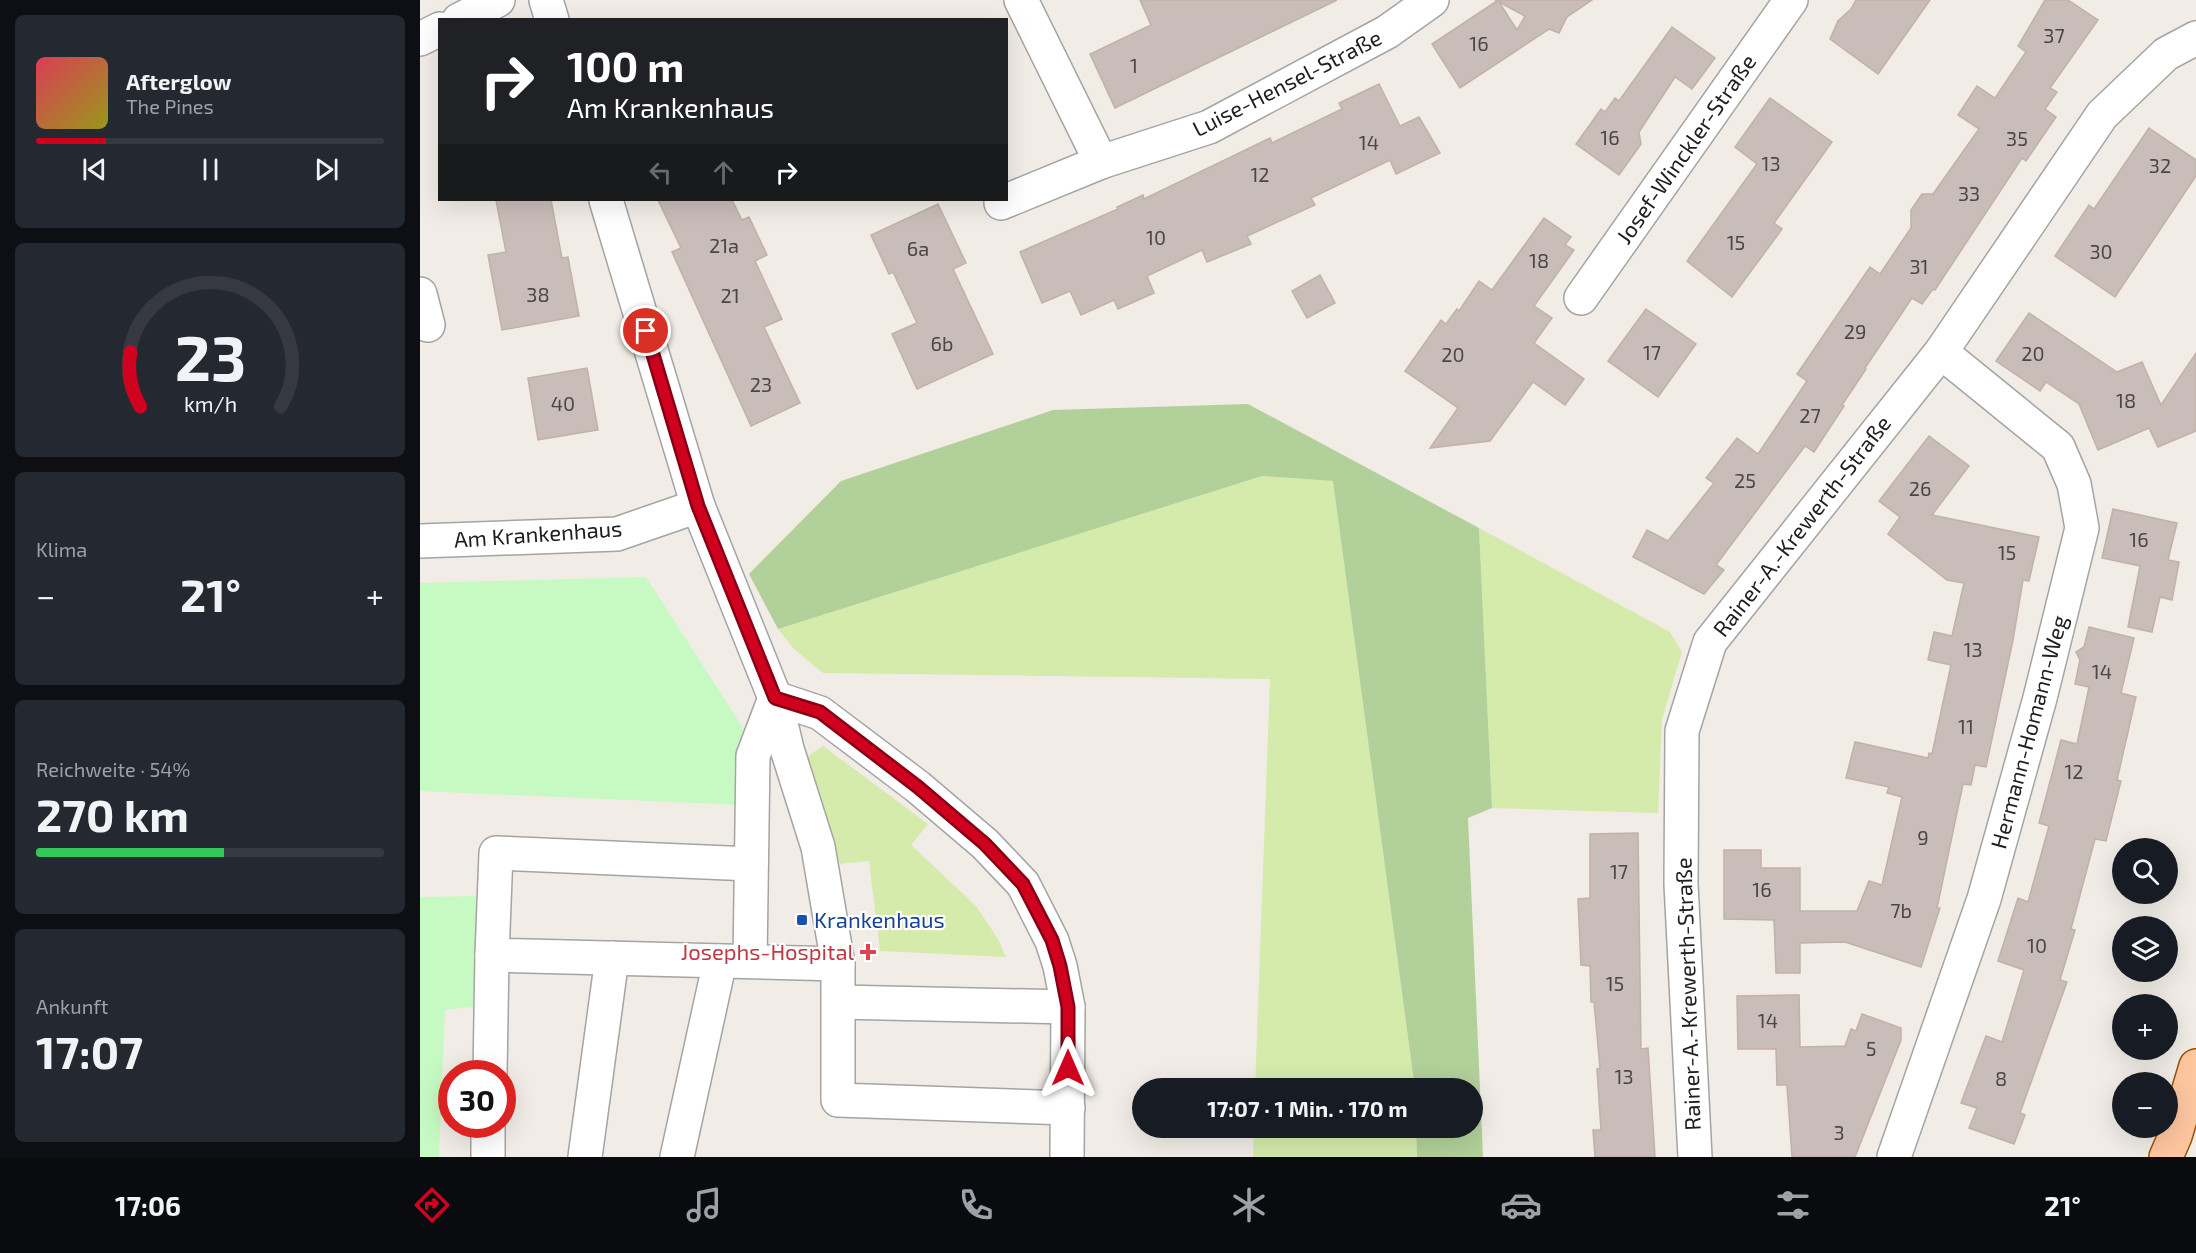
<!DOCTYPE html>
<html lang="de">
<head>
<meta charset="utf-8">
<style>
  body { margin:0; font-family:"Exo 2",sans-serif; background:#242831; color:#f1f3f6; height:100vh; display:flex; flex-direction:column; font-size:22px; white-space:nowrap }
  * { box-sizing:border-box; margin:0 }
  p { font-size:20px; color:#9ea1a6 }
  .icon { flex:none; width:33px; height:33px; fill:none; stroke:currentColor; stroke-width:2; stroke-linecap:round; stroke-linejoin:round }
  .map { position:relative; flex:1; overflow:hidden }
  .sheet { display:flex; flex-direction:column; gap:15px; padding:15px; background:#0d0f14; width:420px }
  .sheet>* { flex:none }
  .top-card { position:absolute; left:18px; top:18px; width:570px; height:183px; border-radius:0px; box-shadow:0 6px 24px #0002; background:#202124; color:#fff; overflow:hidden }
  .controls { position:absolute; left:1692px; top:838px; display:grid; gap:12px }
  .controls a { display:grid; place-items:center; width:66px; height:66px; border-radius:50%; background:#171b24; box-shadow:0 6px 24px #0002; font-size:30px }
  .speed { position:absolute; left:18px; top:1060px; display:flex; gap:12px; font-size:30px; font-weight:700; text-align:center }
  .speed>* { display:grid; place-content:center; width:78px; height:78px; border-radius:50%; background:#171b24; box-shadow:0 6px 24px #0002; line-height:1 }
  .speed .limit { border:9px solid #d22; background:#fff; color:#111 }
  .pin { position:absolute; display:grid; place-items:center; width:51px; height:51px; color:#fff; margin:-26px; border:3px solid #fff; border-radius:50%; box-shadow:0 2px 6px #0007 }
  .me { position:absolute; width:66px; margin:-33px; rotate:0deg; stroke-linejoin:round; filter:drop-shadow(0 0 4px #0008) }
  .turn { display:flex; align-items:center; gap:21px; height:126px; padding:0 30px; font-size:27px }
  .turn .icon { width:78px; height:78px; stroke-width:2.5 }
  .turn b { display:block; font-size:42px; line-height:51px }
  .lanes { display:flex; align-items:center; height:57px; padding:0 30px; background:#0003; justify-content:center; gap:30px; direction:ltr }
  .lanes .off { opacity:.35 }
  .big { font-size:45px; font-weight:700; line-height:1.1 }
  .sheet .widget { flex:1; display:flex; flex-direction:column; justify-content:center; gap:9px; min-width:0; padding:0 21px; border-radius:9px; background:#242831 }
  .sheet .dial { align-items:center; gap:0 }
  .dial svg { height:156px; overflow:visible; fill:none; stroke:#363941; stroke-width:7; stroke-linecap:round; text-anchor:middle }
  .dial text { fill:#f1f3f6; stroke:none }
  .song { display:flex; align-items:center; gap:18px }
  .cover { width:72px; height:72px; border-radius:9px; background:linear-gradient(135deg,hsl(350 70% 55%),hsl(60 70% 35%)) }
  .played { height:6px; border-radius:3px; background:linear-gradient(90deg,#d0001f 20%,#363941 20%) }
  .keys { display:flex; justify-content:space-around; direction:ltr }
  .heat { display:flex; justify-content:space-between; align-items:center; font-size:33px; direction:ltr }
  .charge { height:9px; border-radius:4px; background:linear-gradient(90deg,#34c759 54%,#363941 0) }
  .trip { position:absolute; left:712px; top:1078px; width:351px; height:60px; border-radius:30px; background:#171b24; box-shadow:0 6px 24px #0002; font-weight:700; line-height:60px; text-align:center }
  .menu { display:flex; height:96px; justify-content:space-around; align-items:center; background:#090b0e; color:#9ea1a6 }
  .menu .icon { width:42px; height:42px }
  .menu .active { color:#d0001f }
  .menu b { font-size:27px; color:#f1f3f6 }
  main { display:flex; flex:1; min-height:0 }
  .map>svg:first-child { display:block }
  .grass { fill:#d4ebac }
  .forest { fill:#b2d09a }
  .park { fill:#c7fac3 }
  .building { fill:#c8bdb9; stroke:#c3b0a8; stroke-width:1.5; fill-rule:evenodd }
  .lines { fill:none; stroke-linecap:round; stroke-linejoin:round }
  .minor-casing { stroke:#a4a4a4; stroke-width:36 }
  .major-casing { stroke:#9c5100; stroke-width:36 }
  .minor { stroke:#fff; stroke-width:33 }
  .major { stroke:#fdc69f; stroke-width:33 }
  .route-casing { stroke:#870014; stroke-width:15 }
  .route { stroke:#d0001f; stroke-width:10 }
  .transit-dot { fill:#1a4fb4; stroke:#fff; stroke-width:2 }
  .health-dot { fill:#e0444e; stroke:#fff; stroke-width:2 }
  .labels { text-anchor:middle; stroke-width:4.5; stroke-linejoin:round; paint-order:stroke }
  .number-label { font-size:20px; fill:#4a4746 }
  .street-label { font-size:22px; fill:#202020; stroke:#fff }
  .transit-label { font-size:22px; fill:#164399; stroke:#fff; text-anchor:start }
  .health-label { font-size:22px; fill:#be3a42; stroke:#fff; text-anchor:end }
</style>
</head>
<body>
<main>
<section class="sheet">
<div class="widget">
<div class="song"><i class="cover"></i><div><b>Afterglow</b><p>The Pines</p></div></div>
<div class="played"></div>
<div class="keys"><svg class="icon" aria-label="previous" viewBox="0 0 24 24"><path d="M18 5L8 12l10 7zM5 5v14"/></svg><svg class="icon" aria-label="pause" viewBox="0 0 24 24"><path d="M8 5v14M16 5v14"/></svg><svg class="icon" aria-label="next" viewBox="0 0 24 24"><path d="M6 5l10 7-10 7zM19 5v14"/></svg></div>
</div>
<div class="widget dial"><svg viewBox="0 0 100 80">
<path d="M14 69A42 42 0 1 1 86 69"/>
<path d="M14 69A42 42 0 0 1 9 41" stroke="#d0001f"/>
<text x="50" y="56" font-size="32" font-weight="700">23</text>
<text x="50" y="72" font-size="11">km/h</text>
</svg></div>
<div class="widget"><p>Klima</p>
<div class="heat"><a>−</a><b class="big">21°</b><a>+</a></div>
</div>
<div class="widget"><p>Reichweite · 54%</p><b class="big">270 km</b><div class="charge"></div></div>
<div class="widget"><p>Ankunft</p><b class="big">17:07</b></div>
</section>
<div class="map">
<svg width="1776" height="1157" viewBox="0 0 1776 1157">
  <rect width="100%" height="100%" fill="#f1ece6"/>
  <g class="grass">
    <path d="M 842,476 L 913,481 L 995,1089 L 835,1089 L 850,679 L 403,673 L 374,649 L 358,629 Z"/>
    <path d="M 1059,528 L 1250,632 L 1262,652 L 1242,719 L 1238,813 L 1072,808 Z"/>
    <path d="M 403,746 L 508,824 L 491,845 L 556,906 L 578,939 L 586,957 L 460,951 L 449,861 L 420,864 L 385,758 Z"/>
    <path d="M 834,1128 L 996,1128 L 997,1157 L 833,1157 Z"/>
  </g>
  <path class="forest" d="M 828,404 L 1059,528 L 1072,808 L 1048,818 L 1063,1157 L 997,1157 L 996,1128 L 1053,1128 L 1053,1089 L 995,1089 L 913,481 L 842,476 L 358,629 L 329,574 L 421,481 L 633,410 Z"/>
  <g class="park">
    <path d="M 226,577 L 323,728 L 321,805 L 0,791 L 0,583 Z"/>
    <path d="M 58,896 L 53,1007 L 25,1010 L 19,1157 L 0,1157 L 0,897 Z"/>
  </g>
  <g class="building">
    <path d="M 720,0 L 917,0 L 695,108 L 670,54 L 731,25 Z"/>
    <path d="M 1075,0 L 1172,0 L 1147,17 L 1139,33 L 1129,29 L 1040,88 L 1012,44 L 1077,1 ZM 1079,2 L 1105,16 L 1097,30 Z"/>
    <path d="M 1436,0 L 1510,0 L 1458,74 L 1410,39 L 1418,21 L 1431,9 Z"/>
    <path d="M 1625,0 L 1648,0 L 1678,20 L 1630,88 L 1637,92 L 1625,109 L 1636,117 L 1606,161 L 1602,158 L 1515,290 L 1513,289 L 1502,304 L 1492,298 L 1445,368 L 1446,369 L 1422,405 L 1424,406 L 1394,452 L 1385,446 L 1296,565 L 1304,570 L 1284,594 L 1213,557 L 1227,530 L 1248,541 L 1294,483 L 1286,478 L 1317,438 L 1338,454 L 1387,381 L 1377,374 L 1450,267 L 1460,274 L 1491,228 L 1491,210 L 1502,194 L 1513,194 L 1559,129 L 1538,115 L 1557,86 L 1575,98 L 1606,52 L 1598,46 Z"/>
    <path d="M 1252,27 L 1295,58 L 1272,89 L 1255,77 L 1219,132 L 1221,144 L 1199,175 L 1156,144 L 1181,109 L 1185,112 L 1195,98 L 1199,101 Z"/>
    <path d="M 959,84 L 980,126 L 999,117 L 1020,153 L 976,174 L 970,160 L 891,198 L 895,205 L 827,236 L 831,244 L 787,262 L 782,250 L 727,276 L 734,293 L 698,309 L 694,300 L 661,315 L 650,291 L 622,303 L 600,252 L 698,209 L 697,207 L 723,195 L 724,199 L 850,138 L 852,143 L 922,109 L 919,103 Z"/>
    <path d="M 1350,98 L 1412,142 L 1354,223 L 1362,229 L 1312,297 L 1267,261 L 1337,164 L 1315,147 Z"/>
    <path d="M 1729,128 L 1776,160 L 1776,176 L 1695,297 L 1635,256 L 1669,205 L 1674,209 Z"/>
    <path d="M 76,200 L 131,200 L 142,258 L 148,257 L 159,316 L 82,330 L 68,255 L 86,252 Z"/>
    <path d="M 238,200 L 312,200 L 322,220 L 329,217 L 347,255 L 335,261 L 362,319 L 344,327 L 380,403 L 331,426 L 252,252 L 261,248 Z"/>
    <path d="M 518,204 L 546,263 L 533,269 L 573,354 L 497,389 L 472,334 L 497,323 L 473,272 L 469,274 L 451,235 Z"/>
    <path d="M 1124,218 L 1151,237 L 1145,245 L 1154,250 L 1114,306 L 1132,318 L 1114,343 L 1164,379 L 1145,405 L 1113,382 L 1070,441 L 1010,448 L 1038,408 L 985,371 L 1021,320 L 1026,324 L 1037,309 L 1039,311 L 1059,281 L 1072,290 Z"/>
    <path d="M 900,275 L 915,303 L 887,318 L 872,291 Z"/>
    <path d="M 1226,309 L 1276,344 L 1238,397 L 1188,361 Z"/>
    <path d="M 1609,313 L 1697,372 L 1722,362 L 1741,405 L 1776,353 L 1776,431 L 1738,447 L 1729,428 L 1678,450 L 1659,404 L 1626,382 L 1620,391 L 1576,361 Z"/>
    <path d="M 167,368 L 178,430 L 118,440 L 108,378 Z"/>
    <path d="M 1509,436 L 1549,466 L 1512,515 L 1619,537 L 1609,581 L 1603,580 L 1593,640 L 1566,767 L 1555,765 L 1551,785 L 1543,784 L 1517,908 L 1520,908 L 1501,967 L 1425,942 L 1380,943 L 1380,973 L 1356,973 L 1354,920 L 1304,919 L 1304,850 L 1341,850 L 1341,868 L 1380,868 L 1380,911 L 1437,911 L 1449,881 L 1462,885 L 1482,797 L 1467,793 L 1469,787 L 1426,778 L 1435,742 L 1508,758 L 1509,753 L 1512,754 L 1531,665 L 1508,660 L 1514,632 L 1532,636 L 1544,583 L 1527,580 L 1468,534 L 1480,517 L 1459,501 Z"/>
    <path d="M 1693,509 L 1757,523 L 1748,560 L 1759,562 L 1752,600 L 1740,597 L 1732,632 L 1708,627 L 1720,566 L 1682,558 Z"/>
    <path d="M 1669,627 L 1714,638 L 1701,693 L 1716,697 L 1697,780 L 1701,781 L 1686,841 L 1675,839 L 1651,929 L 1655,930 L 1640,980 L 1647,982 L 1600,1113 L 1605,1115 L 1594,1144 L 1549,1128 L 1557,1108 L 1541,1103 L 1566,1036 L 1582,1042 L 1604,970 L 1578,961 L 1598,898 L 1608,902 L 1629,826 L 1619,823 L 1641,740 L 1657,744 L 1669,687 L 1655,684 L 1660,660 L 1656,652 L 1664,647 Z"/>
    <path d="M 1218,833 L 1221,1049 L 1228,1048 L 1235,1157 L 1175,1157 L 1173,1130 L 1181,1130 L 1177,1069 L 1180,1068 L 1174,1002 L 1171,1002 L 1170,966 L 1161,965 L 1158,899 L 1170,898 L 1170,834 Z"/>
    <path d="M 1379,995 L 1380,1047 L 1425,1046 L 1431,1029 L 1436,1031 L 1442,1014 L 1481,1028 L 1481,1040 L 1435,1157 L 1372,1157 L 1367,1085 L 1357,1085 L 1356,1049 L 1318,1049 L 1317,996 Z"/>
  </g>
  <g class="lines">
    <g class="minor-casing">
      <g id="minor">
        <path d="M 126,0 L 132,20"/>
        <path d="M 601,0 L 681,162"/>
        <path d="M 39,20 L 78,0"/>
        <path d="M 0,39 L 20,29"/>
        <path d="M 186,200 L 278,506 L 355,698 L 367,749 L 398,847 L 418,964 L 418,1100 L 648,1108"/>
        <path d="M 581,203 L 681,162 L 789,127 L 967,32 L 1012,0"/>
        <path d="M 0,294 L 8,325"/>
        <path d="M 1161,298 L 1371,0"/>
        <path d="M 0,541 L 197,534 L 278,506"/>
        <path d="M 355,698 L 400,713 L 498,787 L 565,844 L 603,884 L 632,941 L 640,966 L 648,1007 L 647,1157"/>
        <path d="M 331,864 L 76,853 L 72,955 L 418,964"/>
        <path d="M 330,961 L 333,756 L 355,698"/>
        <path d="M 419,1002 L 648,1007"/>
        <path d="M 70,1074 L 72,955"/>
        <path d="M 68,1157 L 68,1125"/>
        <path d="M 165,1157 L 192,958"/>
        <path d="M 257,1157 L 300,961"/>
        <path d="M 1275,1157 L 1261,884 L 1262,731 L 1290,642 L 1521,352 L 1682,115 L 1746,54 L 1776,38"/>
        <path d="M 1474,1157 L 1564,899 L 1620,698 L 1662,528 L 1654,484 L 1638,447 L 1521,352"/>
      </g>
    </g>
    <g class="major-casing">
      <path id="major" d="M 1746,1157 L 1755,1136 L 1776,1066"/>
    </g>
    <use href="#minor" class="minor"/>
    <use href="#major" class="major"/>
  </g>
  <g class="lines">
    <g class="route-casing">
      <path id="route" d="M 226,331 L 278,506 L 355,698 L 400,712 L 498,787 L 565,844 L 603,884 L 632,940 L 640,966 L 648,1007 L 648,1068"/>
    </g>
    <use href="#route" class="route"/>
  </g>
  <rect class="transit-dot" x="376" y="914" width="12" height="12" rx="3"/>
  <path class="health-dot" d="M445 943h6v6h6v6h-6v6h-6v-6h-6v-6h6z"/>
  <g class="labels">
    <g class="number-label">
      <text x="1634" y="43">37</text>
      <text x="1059" y="51">16</text>
      <text x="714" y="73">1</text>
      <text x="1190" y="145">16</text>
      <text x="1597" y="146">35</text>
      <text x="949" y="150">14</text>
      <text x="1351" y="171">13</text>
      <text x="1740" y="173">32</text>
      <text x="840" y="182">12</text>
      <text x="1549" y="201">33</text>
      <text x="736" y="245">10</text>
      <text x="1316" y="250">15</text>
      <text x="304" y="253">21a</text>
      <text x="498" y="256">6a</text>
      <text x="1681" y="259">30</text>
      <text x="1119" y="268">18</text>
      <text x="1499" y="274">31</text>
      <text x="118" y="302">38</text>
      <text x="310" y="303">21</text>
      <text x="1435" y="339">29</text>
      <text x="522" y="351">6b</text>
      <text x="1232" y="360">17</text>
      <text x="1613" y="361">20</text>
      <text x="1033" y="362">20</text>
      <text x="341" y="392">23</text>
      <text x="1706" y="408">18</text>
      <text x="143" y="411">40</text>
      <text x="1390" y="423">27</text>
      <text x="1325" y="488">25</text>
      <text x="1500" y="496">26</text>
      <text x="1719" y="547">16</text>
      <text x="1587" y="560">15</text>
      <text x="1553" y="657">13</text>
      <text x="1682" y="679">14</text>
      <text x="1546" y="734">11</text>
      <text x="1654" y="779">12</text>
      <text x="1503" y="845">9</text>
      <text x="1199" y="879">17</text>
      <text x="1342" y="897">16</text>
      <text x="1481" y="918">7b</text>
      <text x="1617" y="953">10</text>
      <text x="1195" y="991">15</text>
      <text x="1348" y="1028">14</text>
      <text x="1451" y="1056">5</text>
      <text x="1204" y="1084">13</text>
      <text x="1581" y="1086">8</text>
      <text x="1419" y="1140">3</text>
    </g>
    <g class="street-label">
      <text transform="translate(867 83) rotate(-27)" y="8">Luise-Hensel-Straße</text>
      <text transform="translate(1266 149) rotate(-55)" y="8">Josef-Winckler-Straße</text>
      <text transform="translate(1382 526) rotate(-52)" y="8">Rainer-A.-Krewerth-Straße</text>
      <text transform="translate(118 534) rotate(-4)" y="8">Am Krankenhaus</text>
      <text transform="translate(1609 732) rotate(-75)" y="8">Hermann-Homann-Weg</text>
      <text transform="translate(1268 994) rotate(-92)" y="8">Rainer-A.-Krewerth-Straße</text>
    </g>
    <g class="transit-label">
      <text x="394" y="928">Krankenhaus</text>
    </g>
    <g class="health-label">
      <text x="434" y="960">Josephs-Hospital</text>
    </g>
  </g>
</svg>
<div class="controls">
<a><svg class="icon" aria-label="search" viewBox="0 0 24 24"><circle cx="10" cy="10" r="6"/><path d="M15 15l6 6"/></svg></a>
<a><svg class="icon" aria-label="layers" viewBox="0 0 24 24"><path d="M12 4l9 5-9 5-9-5zM3 14l9 5 9-5"/></svg></a>
<a>+</a>
<a>−</a>
</div>
<div class="speed"><div class="limit">30</div></div>
<div class="pin" style="left:226px;top:331px;background:#d93025"><svg class="icon" aria-label="arrive" viewBox="0 0 24 24"><path d="M6 21V4h12l-3 4 3 4H6"/></svg></div>
<svg class="me" style="left:648px;top:1068px" viewBox="-20 -20 40 40"><path d="M0-17L14 15 0 8-14 15z" fill="#d0001f" stroke="#fff" stroke-width="4"/></svg>
<div class="trip">17:07 · 1 Min. · 170 m</div>
<div class="top-card">
<div class="turn"><svg class="icon" aria-label="right" viewBox="0 0 24 24"><path d="M7 20v-9h11M14 6l5 5-5 5"/></svg><div><b>100 m</b>Am Krankenhaus</div></div>
<div class="lanes"><svg class="icon off" aria-label="left" viewBox="0 0 24 24"><path d="M17 20v-9H6M10 6l-5 5 5 5"/></svg><svg class="icon off" aria-label="ahead" viewBox="0 0 24 24"><path d="M12 20V5M6 11l6-6 6 6"/></svg><svg class="icon" aria-label="right" viewBox="0 0 24 24"><path d="M7 20v-9h11M14 6l5 5-5 5"/></svg></div>
</div>
</div>
</main>
<nav class="menu">
<b>17:06</b>
<svg class="icon active" aria-label="directions" viewBox="0 0 24 24"><path d="M12 3l9 9-9 9-9-9zM9 14v-3h6M13 9l2 2-2 2"/></svg>
<svg class="icon" aria-label="music" viewBox="0 0 24 24"><path d="M9 18V5l10-2v13"/><circle cx="6" cy="18" r="3"/><circle cx="16" cy="16" r="3"/></svg>
<svg class="icon" aria-label="phone" viewBox="0 0 24 24"><path d="M5 4h4l2 5-3 2q2 4 5 5l2-3 5 2v4C11 20 4 13 5 4z"/></svg>
<svg class="icon" aria-label="climate" viewBox="0 0 24 24"><path d="M12 3v18M4 7l16 10M4 17L20 7"/></svg>
<svg class="icon" aria-label="car" viewBox="0 0 24 24"><path d="M5 17H2v-5l4-1 3-4h7l3 4 3 1v5h-3M9 17h6M6 11h13"/><circle cx="7" cy="17" r="2"/><circle cx="17" cy="17" r="2"/></svg>
<svg class="icon" aria-label="filters" viewBox="0 0 24 24"><path d="M4 7h16M4 17h16"/><circle cx="9" cy="7" r="2"/><circle cx="15" cy="17" r="2"/></svg>
<b>21°</b>
</nav>
</body>
</html>
